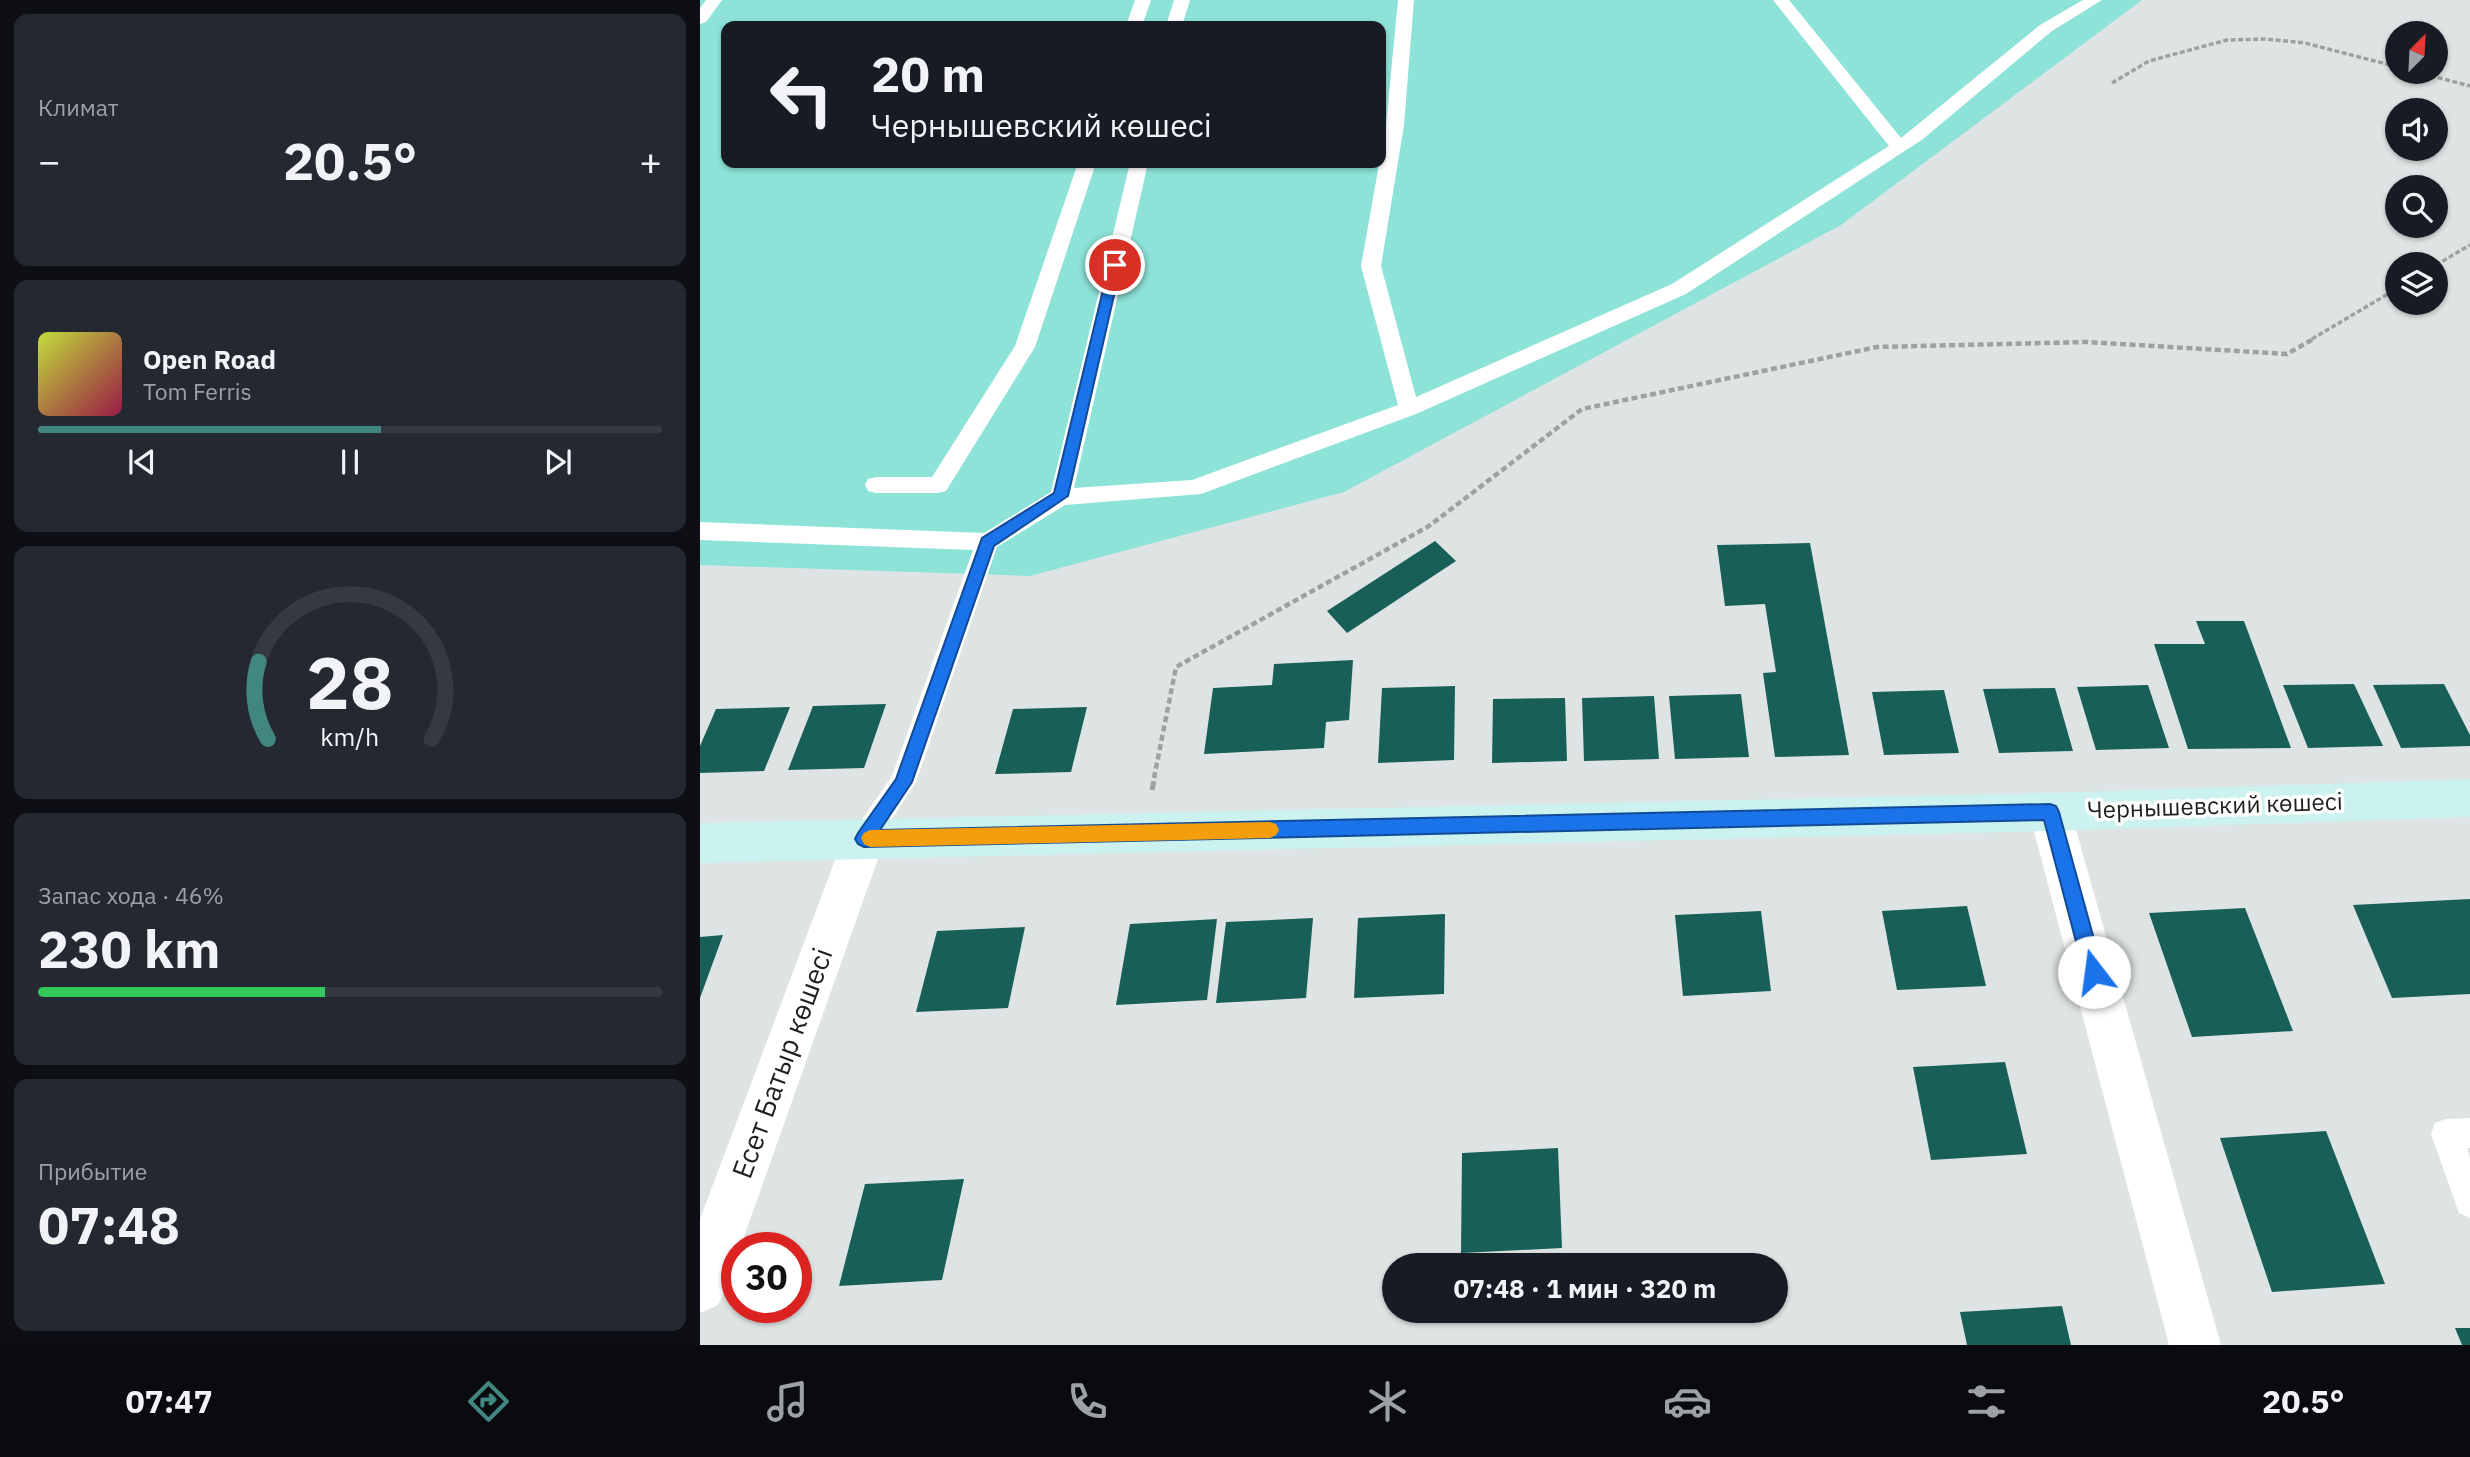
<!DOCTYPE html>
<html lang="ru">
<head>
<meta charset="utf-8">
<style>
  body { margin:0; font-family:"IBM Plex Sans",sans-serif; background:#242831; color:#f1f3f6; height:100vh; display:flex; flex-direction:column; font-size:26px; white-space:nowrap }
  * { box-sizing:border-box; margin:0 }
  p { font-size:23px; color:#9ea1a6 }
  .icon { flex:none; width:38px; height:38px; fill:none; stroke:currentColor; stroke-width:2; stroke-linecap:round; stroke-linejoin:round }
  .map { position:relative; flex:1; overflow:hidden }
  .side { display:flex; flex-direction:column; gap:14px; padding:14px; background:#0d0f14; width:700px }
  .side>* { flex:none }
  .guide { position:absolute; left:21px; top:21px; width:665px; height:147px; border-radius:14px; box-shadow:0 2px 5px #0004; background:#171b24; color:#f1f3f6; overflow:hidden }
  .needle { width:46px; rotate:24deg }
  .controls { position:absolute; left:1685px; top:21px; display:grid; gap:14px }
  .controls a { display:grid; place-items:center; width:63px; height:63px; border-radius:50%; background:#171b24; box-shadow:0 2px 5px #0004; font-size:35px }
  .speed { position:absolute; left:21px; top:1232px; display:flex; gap:14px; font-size:35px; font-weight:700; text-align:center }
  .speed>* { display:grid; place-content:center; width:91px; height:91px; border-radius:50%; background:#171b24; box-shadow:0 2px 5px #0004; line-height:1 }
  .speed .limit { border:10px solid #d22; background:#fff; color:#111 }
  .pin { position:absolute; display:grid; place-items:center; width:60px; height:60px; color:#fff; margin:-30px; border:4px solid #fff; border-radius:50%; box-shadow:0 2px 7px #0007 }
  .me { position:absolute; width:77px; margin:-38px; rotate:345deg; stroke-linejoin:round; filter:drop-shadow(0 0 5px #0008) }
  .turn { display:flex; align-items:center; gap:24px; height:147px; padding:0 35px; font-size:32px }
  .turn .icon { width:91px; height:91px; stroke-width:2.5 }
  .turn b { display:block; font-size:49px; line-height:60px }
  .big { font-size:52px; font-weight:700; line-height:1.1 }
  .side .card { flex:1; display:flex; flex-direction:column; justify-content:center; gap:10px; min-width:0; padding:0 24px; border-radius:14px; background:#242831 }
  .side .dial { align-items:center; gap:0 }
  .dial svg { height:182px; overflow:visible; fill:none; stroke:#363941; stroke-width:7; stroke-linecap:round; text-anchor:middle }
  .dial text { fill:#f1f3f6; stroke:none }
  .song { display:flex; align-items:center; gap:21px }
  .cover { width:84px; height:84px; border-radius:10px; background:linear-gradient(135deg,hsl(70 70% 55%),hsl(340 70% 35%)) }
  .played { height:7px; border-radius:4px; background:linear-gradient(90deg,#418780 55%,#363941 55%) }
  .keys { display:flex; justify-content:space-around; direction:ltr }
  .heat { display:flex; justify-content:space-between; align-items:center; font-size:38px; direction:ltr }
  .charge { height:10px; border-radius:5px; background:linear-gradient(90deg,#34c759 46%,#363941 0) }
  .trip { position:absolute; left:682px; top:1253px; width:406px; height:70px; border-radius:35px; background:#171b24; box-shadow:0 2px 5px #0004; font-weight:700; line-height:70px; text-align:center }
  .menu { display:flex; height:112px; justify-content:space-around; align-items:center; background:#090b0e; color:#9ea1a6 }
  .menu .icon { width:49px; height:49px }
  .menu .active { color:#418780 }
  .menu b { font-size:32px; color:#f1f3f6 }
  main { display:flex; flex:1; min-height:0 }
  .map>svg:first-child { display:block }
  .green { fill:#8ee3d9; fill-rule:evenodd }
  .building { fill:#185f58 }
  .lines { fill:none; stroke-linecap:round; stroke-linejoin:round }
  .path-far2 { stroke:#9da1a1; stroke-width:3.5; stroke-dasharray:5 2.5; stroke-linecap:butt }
  .path-far1 { stroke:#9da1a1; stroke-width:4.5; stroke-dasharray:6 3.5; stroke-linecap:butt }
  .path { stroke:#9da1a1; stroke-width:5; stroke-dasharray:9 4.5; stroke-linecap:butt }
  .lane { fill:#fff; fill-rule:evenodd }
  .street { fill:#fff; fill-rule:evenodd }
  .secondary { fill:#cbf2ee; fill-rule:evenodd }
  .route { fill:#1a73e8; stroke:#114b97; stroke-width:2 }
  .slow { fill:#f59e0b }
  .labels { text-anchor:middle; stroke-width:7; stroke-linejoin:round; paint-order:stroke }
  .street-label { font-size:24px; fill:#1f2121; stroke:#fff }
  .near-street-label { font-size:28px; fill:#1f2121; stroke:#fff }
</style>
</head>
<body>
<main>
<section class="side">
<div class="card"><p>Климат</p>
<div class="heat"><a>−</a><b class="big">20.5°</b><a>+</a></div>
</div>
<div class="card">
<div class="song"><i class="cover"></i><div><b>Open Road</b><p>Tom Ferris</p></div></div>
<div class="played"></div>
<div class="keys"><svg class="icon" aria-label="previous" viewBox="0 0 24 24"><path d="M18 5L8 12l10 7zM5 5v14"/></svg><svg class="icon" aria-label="pause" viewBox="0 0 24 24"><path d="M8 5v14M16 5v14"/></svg><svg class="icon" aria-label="next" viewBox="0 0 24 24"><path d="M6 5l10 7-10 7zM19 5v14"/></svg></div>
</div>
<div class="card dial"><svg viewBox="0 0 100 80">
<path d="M14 69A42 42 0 1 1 86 69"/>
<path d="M14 69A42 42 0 0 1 10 35" stroke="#418780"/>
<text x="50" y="56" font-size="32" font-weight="700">28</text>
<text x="50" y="72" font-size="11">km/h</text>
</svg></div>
<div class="card"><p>Запас хода · 46%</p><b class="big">230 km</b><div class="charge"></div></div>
<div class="card"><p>Прибытие</p><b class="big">07:48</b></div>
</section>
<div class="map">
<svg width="1770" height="1345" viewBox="0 0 1770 1345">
  <rect width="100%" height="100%" fill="#dee4e3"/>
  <path class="green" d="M 0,0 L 1442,0 L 1141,225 L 644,492 L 330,576 L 0,565 ZM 26,26 L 681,26 L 681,163 L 26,163 Z"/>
  <g class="building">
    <path d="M 735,541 L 756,561 L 647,633 L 627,611 Z"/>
    <path d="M 1110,543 L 1149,755 L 1075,757 L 1063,673 L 1076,672 L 1065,604 L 1025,606 L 1017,545 Z"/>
    <path d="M 1496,621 L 1544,621 L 1591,748 L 1488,749 L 1454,644 L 1505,644 Z"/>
    <path d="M 653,660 L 649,720 L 626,722 L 624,748 L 504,754 L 513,688 L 572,685 L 574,664 Z"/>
    <path d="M 1654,684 L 1683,746 L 1608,748 L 1583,685 Z"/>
    <path d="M 1744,684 L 1770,735 L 1770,746 L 1701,748 L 1673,685 Z"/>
    <path d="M 1448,685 L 1469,748 L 1396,750 L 1377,687 Z"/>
    <path d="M 755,686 L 754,760 L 678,763 L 682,688 Z"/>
    <path d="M 1355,688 L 1373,751 L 1299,753 L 1283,689 Z"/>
    <path d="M 1244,690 L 1259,753 L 1184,755 L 1172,692 Z"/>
    <path d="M 1041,694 L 1049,757 L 975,759 L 969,696 Z"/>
    <path d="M 954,696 L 959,759 L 884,761 L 882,698 Z"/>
    <path d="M 865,698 L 867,761 L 792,763 L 793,699 Z"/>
    <path d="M 186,704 L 164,768 L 88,770 L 113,706 Z"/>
    <path d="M 90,707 L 64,771 L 0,773 L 0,746 L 16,709 Z"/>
    <path d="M 387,707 L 371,772 L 295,774 L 313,709 Z"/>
    <path d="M 1770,899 L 1770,994 L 1692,998 L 1653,905 Z"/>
    <path d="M 1267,906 L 1286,986 L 1197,990 L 1182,911 Z"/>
    <path d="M 1545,908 L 1593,1031 L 1492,1037 L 1449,913 Z"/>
    <path d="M 1061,911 L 1071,991 L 983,996 L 975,915 Z"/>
    <path d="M 745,914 L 744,994 L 654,998 L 658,918 Z"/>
    <path d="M 613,918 L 606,998 L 516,1003 L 526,922 Z"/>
    <path d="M 517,919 L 507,1000 L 416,1005 L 430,924 Z"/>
    <path d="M 325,927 L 308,1008 L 216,1012 L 237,931 Z"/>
    <path d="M 23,935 L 0,998 L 0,937 Z"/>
    <path d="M 1305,1062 L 1327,1154 L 1231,1160 L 1213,1067 Z"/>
    <path d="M 1626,1131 L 1685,1284 L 1572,1292 L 1520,1138 Z"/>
    <path d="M 858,1148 L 862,1248 L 761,1253 L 762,1153 Z"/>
    <path d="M 264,1179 L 242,1280 L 139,1286 L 165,1184 Z"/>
    <path d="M 1362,1306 L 1371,1345 L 1267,1345 L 1260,1312 Z"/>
    <path d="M 1755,1328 L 1770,1328 L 1770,1345 L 1762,1345 Z"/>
  </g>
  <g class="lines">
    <g class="path-far2">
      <path d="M 1716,72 L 1770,86"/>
      <path d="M 1412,83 L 1449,61 L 1527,40 L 1566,39 L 1605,43 L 1698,67"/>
      <path d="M 1736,265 L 1770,245"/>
      <path d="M 1612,339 L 1698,288"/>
    </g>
    <path class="path-far1" d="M 454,778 L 476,667 L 729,526 L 882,409 L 1177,347 L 1387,342 L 1587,354 L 1615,338"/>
    <path class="path" d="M 452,790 L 455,776"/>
    <g class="lane">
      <path d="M 6,0 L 22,0 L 6,22 L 0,24 L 0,8 Z"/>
      <path d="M 435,0 L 451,0 L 442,26 L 426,26 Z"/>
      <path d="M 474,0 L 490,0 L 482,26 L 466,26 Z"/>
      <path d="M 698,0 L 714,0 L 704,125 L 681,266 L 716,397 L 972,284 L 1189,146 L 1073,0 L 1089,0 L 1201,138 L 1340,25 L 1383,0 L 1402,0 L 1352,31 L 1223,139 L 986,294 L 716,414 L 501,494 L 365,505 L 297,547 L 216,782 L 173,848 L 164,851 L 155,848 L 151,839 L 155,830 L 192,776 L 273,550 L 0,540 L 0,522 L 284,533 L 351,492 L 430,163 L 448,163 L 374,488 L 492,480 L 698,405 L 661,266 L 686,125 Z"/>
      <path d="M 378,163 L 396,163 L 335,347 L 246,491 L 238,493 L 176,493 L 168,491 L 165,485 L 168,479 L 176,477 L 232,477 L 315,346 Z"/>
      <path d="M 1770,1118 L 1770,1148 L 1767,1148 L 1770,1158 L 1770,1218 L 1759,1213 L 1731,1134 L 1735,1123 L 1746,1119 Z"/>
    </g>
    <g class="street">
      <path d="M 1350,793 L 1365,799 L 1371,812 L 1521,1345 L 1469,1345 L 1329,812 L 1335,799 Z"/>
      <path d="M 164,820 L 179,825 L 185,839 L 40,1248 L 37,1248 C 37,1267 26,1288 18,1305 L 0,1313 L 0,1219 L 143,839 L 149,825 Z"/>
    </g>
    <path class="secondary" d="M 1770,779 L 1770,817 L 1350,831 L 0,863 L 0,823 L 1350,793 Z"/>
  </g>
  <path class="route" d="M 415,261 L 421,265 L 368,496 L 294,546 L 212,782 L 180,830 L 1350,804 L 1356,806 L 1359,812 L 1403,972 L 1400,978 L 1394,981 L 1387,978 L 1384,972 L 1344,820 L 164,847 L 158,844 L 155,839 L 158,833 L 196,779 L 282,538 L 354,493 L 409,265 Z"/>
  <path class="slow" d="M 570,822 L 576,824 L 579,830 L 576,835 L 570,838 L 170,847 L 164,844 L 161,838 L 164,833 L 170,830 Z"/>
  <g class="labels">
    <g class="street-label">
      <text transform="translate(1515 806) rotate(-2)" y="8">Чернышевский көшесі</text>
    </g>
    <g class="near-street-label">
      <text transform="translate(82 1063) rotate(-70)" y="10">Есет Батыр көшесі</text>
    </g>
  </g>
</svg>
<div class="controls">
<a><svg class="needle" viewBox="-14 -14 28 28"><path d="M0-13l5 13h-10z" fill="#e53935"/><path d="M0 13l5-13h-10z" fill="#9ea1a6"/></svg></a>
<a><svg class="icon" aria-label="sound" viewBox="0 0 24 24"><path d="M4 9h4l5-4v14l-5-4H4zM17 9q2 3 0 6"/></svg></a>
<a><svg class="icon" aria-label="search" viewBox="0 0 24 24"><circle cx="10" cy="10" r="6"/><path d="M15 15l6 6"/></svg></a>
<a><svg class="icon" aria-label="layers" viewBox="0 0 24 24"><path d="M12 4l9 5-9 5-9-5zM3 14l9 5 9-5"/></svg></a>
</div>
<div class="speed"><div class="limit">30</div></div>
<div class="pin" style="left:415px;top:265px;background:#d93025"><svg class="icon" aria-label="arrive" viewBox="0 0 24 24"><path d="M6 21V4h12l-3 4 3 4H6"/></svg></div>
<svg class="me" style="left:1394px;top:972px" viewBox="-20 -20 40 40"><circle r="19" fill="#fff"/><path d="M0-13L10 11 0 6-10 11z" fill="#1a73e8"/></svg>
<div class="trip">07:48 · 1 мин · 320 m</div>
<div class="guide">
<div class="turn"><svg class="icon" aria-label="left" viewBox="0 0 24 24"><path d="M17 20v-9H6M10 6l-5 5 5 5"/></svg><div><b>20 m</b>Чернышевский көшесі</div></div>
</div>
</div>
</main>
<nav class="menu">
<b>07:47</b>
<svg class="icon active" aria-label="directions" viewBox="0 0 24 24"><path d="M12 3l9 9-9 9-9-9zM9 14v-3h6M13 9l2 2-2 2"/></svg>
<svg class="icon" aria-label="music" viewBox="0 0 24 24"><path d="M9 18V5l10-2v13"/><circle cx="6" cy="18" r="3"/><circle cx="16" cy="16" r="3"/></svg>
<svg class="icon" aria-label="phone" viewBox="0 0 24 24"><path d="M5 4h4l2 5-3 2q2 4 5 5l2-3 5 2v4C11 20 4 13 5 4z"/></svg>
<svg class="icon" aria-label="climate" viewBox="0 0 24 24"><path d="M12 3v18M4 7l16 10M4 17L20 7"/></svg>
<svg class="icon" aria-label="car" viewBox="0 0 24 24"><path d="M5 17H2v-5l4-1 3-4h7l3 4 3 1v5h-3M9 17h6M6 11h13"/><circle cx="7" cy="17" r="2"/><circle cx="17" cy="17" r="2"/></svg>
<svg class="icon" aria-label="filters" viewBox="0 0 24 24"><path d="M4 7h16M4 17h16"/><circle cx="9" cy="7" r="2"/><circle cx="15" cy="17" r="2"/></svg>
<b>20.5°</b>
</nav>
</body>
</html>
